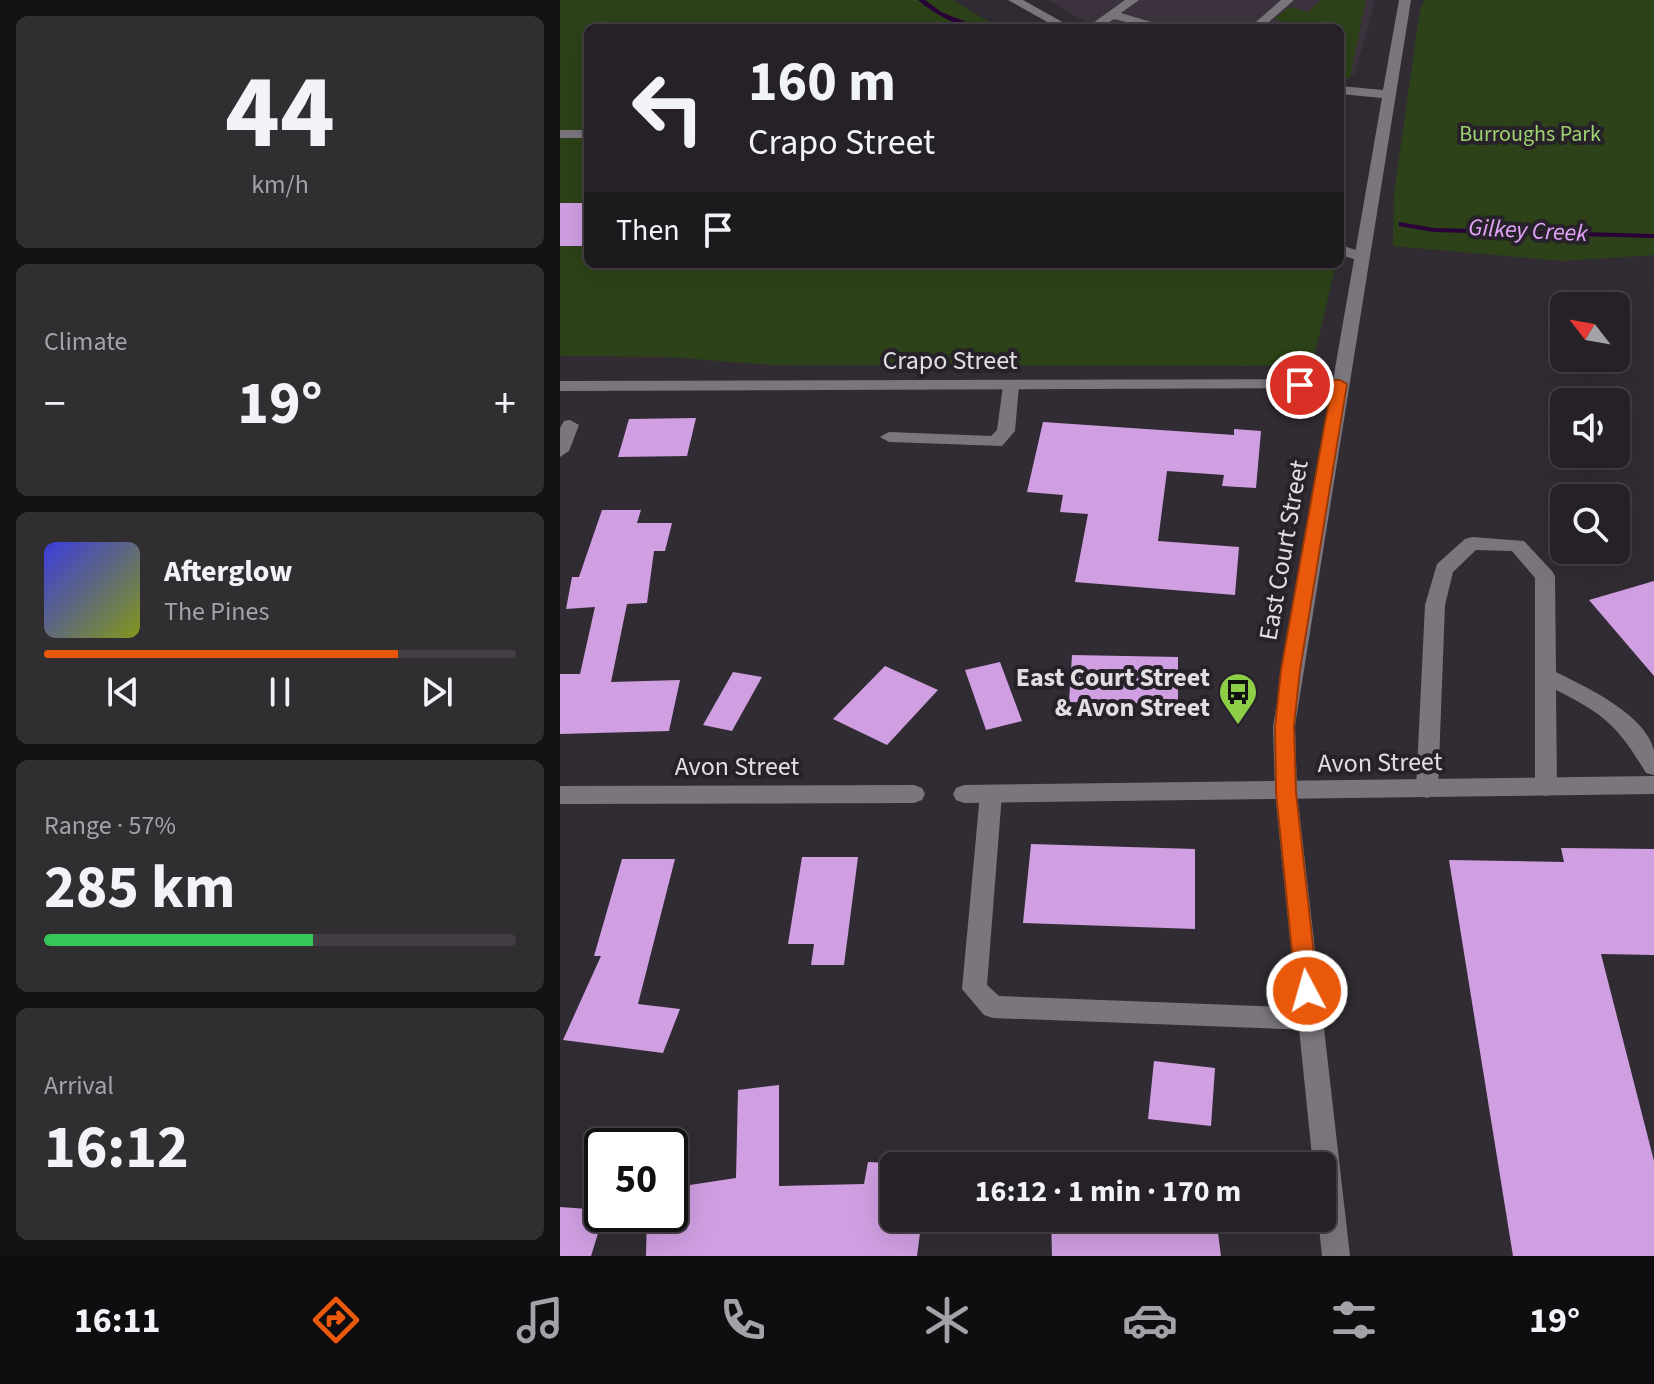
<!DOCTYPE html>
<html lang="en">
<head>
<meta charset="utf-8">
<style>
  body { margin:0; font-family:"Source Sans 3",sans-serif; background:#312e32; color:#f1f3f6; height:100vh; display:flex; flex-direction:column; font-size:30px; white-space:nowrap }
  * { box-sizing:border-box; margin:0 }
  p { font-size:26px; color:#a3a3a7 }
  .icon { flex:none; width:44px; height:44px; fill:none; stroke:currentColor; stroke-width:2; stroke-linecap:round; stroke-linejoin:round }
  .map { position:relative; flex:1; overflow:hidden }
  .sheet { display:flex; flex-direction:column; gap:16px; padding:16px; background:#141215; width:560px }
  .sheet>* { flex:none }
  .top-card { position:absolute; left:24px; top:24px; width:760px; height:244px; border-radius:12px; box-shadow:0 8px 32px #0002,0 0 0 2px #423e43; background:#252126; color:#f1f3f6; overflow:hidden }
  .needle { width:52px; rotate:301deg }
  .fabs { position:absolute; left:990px; top:292px; display:grid; gap:16px }
  .fabs a { display:grid; place-items:center; width:80px; height:80px; border-radius:12px; background:#252126; box-shadow:0 8px 32px #0002,0 0 0 2px #423e43; font-size:40px }
  .speed { position:absolute; left:24px; top:1128px; display:flex; gap:16px; font-size:40px; font-weight:700; text-align:center }
  .speed>* { display:grid; place-content:center; width:104px; height:104px; border-radius:50%; background:#252126; box-shadow:0 8px 32px #0002,0 0 0 2px #423e43; line-height:1 }
  .speed .limit { border:4px solid #111; border-radius:12px; background:#fff; color:#111 }
  .pin { position:absolute; display:grid; place-items:center; width:68px; height:68px; color:#fff; margin:-34px; border:4px solid #fff; border-radius:50%; box-shadow:0 2px 8px #0007 }
  .me { position:absolute; width:88px; margin:-44px; rotate:354deg; stroke-linejoin:round; filter:drop-shadow(0 0 6px #0008) }
  .turn { display:flex; align-items:center; gap:28px; height:168px; padding:0 32px; font-size:36px }
  .turn .icon { width:104px; height:104px; stroke-width:2.5 }
  .turn b { display:block; font-size:56px; line-height:68px }
  .then { display:flex; align-items:center; height:76px; padding:0 32px; background:#0003; gap:16px; font-size:30px }
  .big { font-size:60px; font-weight:700; line-height:1.1 }
  .sheet .widget { flex:1; display:flex; flex-direction:column; justify-content:center; gap:12px; min-width:0; padding:0 28px; border-radius:12px; background:#312e32 }
  .sheet .dial { align-items:center; gap:0 }
  .dial b { font-size:104px; line-height:1 }
  .song { display:flex; align-items:center; gap:24px }
  .cover { width:96px; height:96px; border-radius:12px; background:linear-gradient(135deg,hsl(240 70% 55%),hsl(70 70% 35%)) }
  .played { height:8px; border-radius:4px; background:linear-gradient(90deg,#ea580c 75%,#423e43 75%) }
  .keys { display:flex; justify-content:space-around; direction:ltr }
  .heat { display:flex; justify-content:space-between; align-items:center; font-size:44px; direction:ltr }
  .charge { height:12px; border-radius:6px; background:linear-gradient(90deg,#34c759 57%,#423e43 0) }
  .trip { position:absolute; left:320px; top:1152px; width:456px; height:80px; border-radius:12px; background:#252126; box-shadow:0 8px 32px #0002,0 0 0 2px #423e43; font-weight:700; line-height:80px; text-align:center }
  .tabs { display:flex; height:128px; justify-content:space-around; align-items:center; background:#0f0d0f; color:#a3a3a7 }
  .tabs .icon { width:56px; height:56px }
  .tabs .on { color:#ea580c }
  .tabs b { font-size:36px; color:#f1f3f6 }
  main { display:flex; flex:1; min-height:0 }
  .map>svg:first-child { display:block }
  .built { fill:#3c333f }
  .green { fill:#2d4218 }
  .lines { fill:none; stroke-linecap:round; stroke-linejoin:round }
  .stream { fill:#2a0038; fill-rule:evenodd }
  .building { fill:#d09fe2 }
  .lane { fill:#7b767e; fill-rule:evenodd }
  .street { fill:#7b767e; fill-rule:evenodd }
  .secondary { fill:#7b767e; fill-rule:evenodd }
  .route { fill:#ea580c; stroke:#983908; stroke-width:2 }
  .labels { text-anchor:middle; stroke-width:8; stroke-linejoin:round; paint-order:stroke }
  .far-park-label { font-size:22px; fill:#9fd170; stroke:#272229 }
  .far-water-label { font-size:24px; font-style:italic; fill:#e3a4fb; stroke:#272229 }
  .street-label { font-size:26px; fill:#e1dee2; stroke:#272229 }
  .poi-label { font-size:26px; font-weight:bold; fill:#e1dee2; stroke:#272229; text-anchor:end }
</style>
</head>
<body>
<main>
<section class="sheet">
<div class="widget dial"><b>44</b><p>km/h</p></div>
<div class="widget"><p>Climate</p>
<div class="heat"><a>−</a><b class="big">19°</b><a>+</a></div>
</div>
<div class="widget">
<div class="song"><i class="cover"></i><div><b>Afterglow</b><p>The Pines</p></div></div>
<div class="played"></div>
<div class="keys"><svg class="icon" aria-label="previous" viewBox="0 0 24 24"><path d="M18 5L8 12l10 7zM5 5v14"/></svg><svg class="icon" aria-label="pause" viewBox="0 0 24 24"><path d="M8 5v14M16 5v14"/></svg><svg class="icon" aria-label="next" viewBox="0 0 24 24"><path d="M6 5l10 7-10 7zM19 5v14"/></svg></div>
</div>
<div class="widget"><p>Range · 57%</p><b class="big">285 km</b><div class="charge"></div></div>
<div class="widget"><p>Arrival</p><b class="big">16:12</b></div>
</section>
<div class="map">
<svg width="1094" height="1256" viewBox="0 0 1094 1256">
  <rect width="100%" height="100%" fill="#312c33"/>
  <path class="built" d="M 489,0 L 815,0 L 795,74 L 780,77 L 780,28 L 535,28 Z"/>
  <g class="green">
    <path d="M 0,0 L 393,0 L 439,28 L 28,28 L 28,264 L 776,264 L 755,353 L 738,365 L 692,366 L 211,365 L 109,357 L 0,356 Z"/>
    <path d="M 761,0 L 806,0 L 790,78 L 780,79 L 780,28 L 730,28 L 733,24 L 714,19 L 729,7 L 748,12 Z"/>
    <path d="M 864,0 L 1094,0 L 1094,255 L 1003,261 L 833,246 L 834,193 L 860,10 Z"/>
  </g>
  <g class="lines">
    <g class="stream">
      <path d="M 358,0 L 365,0 L 381,12 L 421,28 C 399,28 374,14 358,0 Z"/>
      <path d="M 839,222 L 874,228 L 1094,234 L 1094,238 L 874,232 L 839,226 Z"/>
    </g>
  </g>
  <g class="building">
    <rect x="0" y="203" width="28" height="43"/>
    <path d="M 136,418 L 127,456 L 58,457 L 69,419 Z"/>
    <path d="M 483,422 L 674,435 L 674,429 L 701,431 L 696,488 L 662,486 L 664,475 L 607,471 L 598,541 L 679,547 L 675,595 L 515,582 L 528,514 L 500,512 L 503,495 L 467,492 Z"/>
    <path d="M 42,510 L 81,510 L 77,523 L 112,523 L 105,551 L 94,551 L 87,603 L 67,604 L 51,682 L 120,680 L 109,731 L 0,734 L 0,674 L 20,674 L 35,607 L 6,609 L 12,577 L 19,577 Z"/>
    <path d="M 1094,581 L 1094,676 L 1029,600 Z"/>
    <path d="M 512,655 L 618,657 L 618,704 L 509,702 Z"/>
    <path d="M 440,662 L 462,721 L 426,730 L 405,670 Z"/>
    <path d="M 325,666 L 378,690 L 327,745 L 273,719 Z"/>
    <path d="M 173,672 L 202,677 L 172,731 L 143,725 Z"/>
    <path d="M 471,844 L 635,849 L 635,929 L 463,923 Z"/>
    <path d="M 1001,848 L 1094,849 L 1094,955 L 1041,954 L 1094,1161 L 1094,1256 L 953,1256 L 889,860 L 1004,862 Z"/>
    <path d="M 242,857 L 298,857 L 284,965 L 251,965 L 254,944 L 228,944 Z"/>
    <path d="M 62,859 L 115,859 L 78,1004 L 120,1009 L 103,1053 L 3,1040 L 41,956 L 34,956 Z"/>
    <path d="M 594,1061 L 655,1068 L 651,1126 L 588,1119 Z"/>
    <path d="M 219,1085 L 219,1186 L 304,1184 L 308,1162 L 369,1165 L 334,1166 L 334,1218 L 362,1218 L 357,1256 L 86,1256 L 87,1214 L 110,1214 L 110,1188 L 176,1178 L 178,1090 Z"/>
    <path d="M 0,1207 L 42,1210 L 44,1214 L 31,1256 L 0,1256 Z"/>
    <path d="M 491,1218 L 656,1218 L 661,1256 L 492,1256 Z"/>
  </g>
  <g class="lines">
    <g class="lane">
      <path d="M 565,0 L 579,0 L 561,13 L 611,28 L 590,28 L 554,19 L 540,28 L 526,28 Z"/>
      <path d="M 721,0 L 734,0 L 702,28 L 689,28 Z"/>
      <rect x="0" y="130" width="28" height="8"/>
      <path d="M 780,245 L 806,253 L 809,256 L 801,261 L 780,255 Z"/>
      <path d="M 451,381 L 459,386 L 455,431 L 442,446 L 329,442 L 320,437 L 329,432 L 431,436 L 437,430 L 443,386 Z"/>
      <path d="M 912,537 L 964,541 L 992,571 L 995,576 L 996,672 C 1026,687 1085,714 1094,750 C 1094,757 1094,768 1094,775 L 1086,773 C 1058,726 1044,714 996,690 L 997,787 L 994,793 L 986,796 L 978,793 L 975,787 L 975,578 L 952,551 L 916,550 L 893,572 L 885,605 L 878,789 L 875,795 L 867,798 L 859,795 L 856,789 L 865,605 L 877,564 L 905,539 Z"/>
      <path d="M 431,785 L 439,788 L 442,794 L 427,985 L 439,996 L 750,1008 L 759,1011 L 762,1019 L 759,1027 L 750,1030 L 433,1018 L 424,1015 L 402,989 L 420,794 L 423,788 Z"/>
    </g>
    <g class="street">
      <path d="M 780,379 L 788,384 L 786,388 L 0,391 L 0,381 Z"/>
      <path d="M 10,420 L 19,425 L 9,451 L 0,457 L 0,428 L 4,421 Z"/>
      <path d="M 1094,776 L 1094,794 L 404,803 L 396,800 L 393,794 L 396,788 L 404,785 Z"/>
      <path d="M 354,785 L 362,788 L 365,794 L 362,800 L 354,803 L 0,804 L 0,786 Z"/>
    </g>
    <g class="secondary">
      <path d="M 448,0 L 463,0 L 513,28 L 498,28 Z"/>
      <path d="M 839,0 L 851,0 L 735,726 L 737,792 L 790,1256 L 762,1256 L 758,1218 L 762,1218 L 762,1166 L 753,1166 L 715,792 L 713,726 L 822,98 L 780,94 L 780,86 L 823,90 Z"/>
    </g>
  </g>
  <path class="route" d="M 780,380 L 787,384 L 740,670 L 734,726 L 736,792 L 758,991 L 755,998 L 747,1001 L 739,998 L 736,991 L 716,792 L 715,726 L 721,670 L 771,389 L 740,389 L 732,385 L 740,380 Z"/>
  <defs>
    <g id="bus-pin" transform="scale(2)"><path d="M0 17L-7.5 6A9.5 9.5 0 1 1 7.5 6Z" fill="#8cce45" stroke="#272229"/><path d="M-5-6H5V4H4V6H2V4H-2V6H-4V4H-5ZM-3.5-4V0h7V-4ZM-3.5 1.2v1.5H-2V1.2ZM2 1.2v1.5H3.5V1.2Z" fill="#111"/></g>
  </defs>
  <g fill-rule="evenodd">
    <use href="#bus-pin" x="678" y="692"/>
  </g>
  <g class="labels">
    <g class="far-park-label">
      <text x="970" y="141">Burroughs Park</text>
    </g>
    <g class="far-water-label">
      <text transform="translate(968 230) rotate(3)" y="8">Gilkey Creek</text>
    </g>
    <g class="street-label">
      <text x="390" y="369">Crapo Street</text>
      <text transform="translate(723 550) rotate(-80)" y="9">East Court Street</text>
      <text transform="translate(820 762) rotate(-1)" y="9">Avon Street</text>
      <text x="177" y="775">Avon Street</text>
    </g>
    <g class="poi-label">
      <text x="650" y="686">East Court Street<tspan x="650" dy="30">&amp; Avon Street</tspan></text>
    </g>
  </g>
</svg>
<div class="fabs">
<a><svg class="needle" viewBox="-14 -14 28 28"><path d="M0-13l5 13h-10z" fill="#e53935"/><path d="M0 13l5-13h-10z" fill="#a3a3a7"/></svg></a>
<a><svg class="icon" aria-label="sound" viewBox="0 0 24 24"><path d="M4 9h4l5-4v14l-5-4H4zM17 9q2 3 0 6"/></svg></a>
<a><svg class="icon" aria-label="search" viewBox="0 0 24 24"><circle cx="10" cy="10" r="6"/><path d="M15 15l6 6"/></svg></a>
</div>
<div class="speed"><div class="limit">50</div></div>
<div class="pin" style="left:740px;top:385px;background:#d93025"><svg class="icon" aria-label="arrive" viewBox="0 0 24 24"><path d="M6 21V4h12l-3 4 3 4H6"/></svg></div>
<svg class="me" style="left:747px;top:991px" viewBox="-20 -20 40 40"><circle r="17" fill="#ea580c" stroke="#fff" stroke-width="3"/><path d="M0-11L8 9 0 5-8 9z" fill="#fff"/></svg>
<div class="trip">16:12 · 1 min · 170 m</div>
<div class="top-card">
<div class="turn"><svg class="icon" aria-label="left" viewBox="0 0 24 24"><path d="M17 20v-9H6M10 6l-5 5 5 5"/></svg><div><b>160 m</b>Crapo Street</div></div>
<div class="then">Then<svg class="icon" aria-label="arrive" viewBox="0 0 24 24"><path d="M6 21V4h12l-3 4 3 4H6"/></svg></div>
</div>
</div>
</main>
<nav class="tabs">
<b>16:11</b>
<svg class="icon on" aria-label="directions" viewBox="0 0 24 24"><path d="M12 3l9 9-9 9-9-9zM9 14v-3h6M13 9l2 2-2 2"/></svg>
<svg class="icon" aria-label="music" viewBox="0 0 24 24"><path d="M9 18V5l10-2v13"/><circle cx="6" cy="18" r="3"/><circle cx="16" cy="16" r="3"/></svg>
<svg class="icon" aria-label="phone" viewBox="0 0 24 24"><path d="M5 4h4l2 5-3 2q2 4 5 5l2-3 5 2v4C11 20 4 13 5 4z"/></svg>
<svg class="icon" aria-label="climate" viewBox="0 0 24 24"><path d="M12 3v18M4 7l16 10M4 17L20 7"/></svg>
<svg class="icon" aria-label="car" viewBox="0 0 24 24"><path d="M5 17H2v-5l4-1 3-4h7l3 4 3 1v5h-3M9 17h6M6 11h13"/><circle cx="7" cy="17" r="2"/><circle cx="17" cy="17" r="2"/></svg>
<svg class="icon" aria-label="filters" viewBox="0 0 24 24"><path d="M4 7h16M4 17h16"/><circle cx="9" cy="7" r="2"/><circle cx="15" cy="17" r="2"/></svg>
<b>19°</b>
</nav>
</body>
</html>
